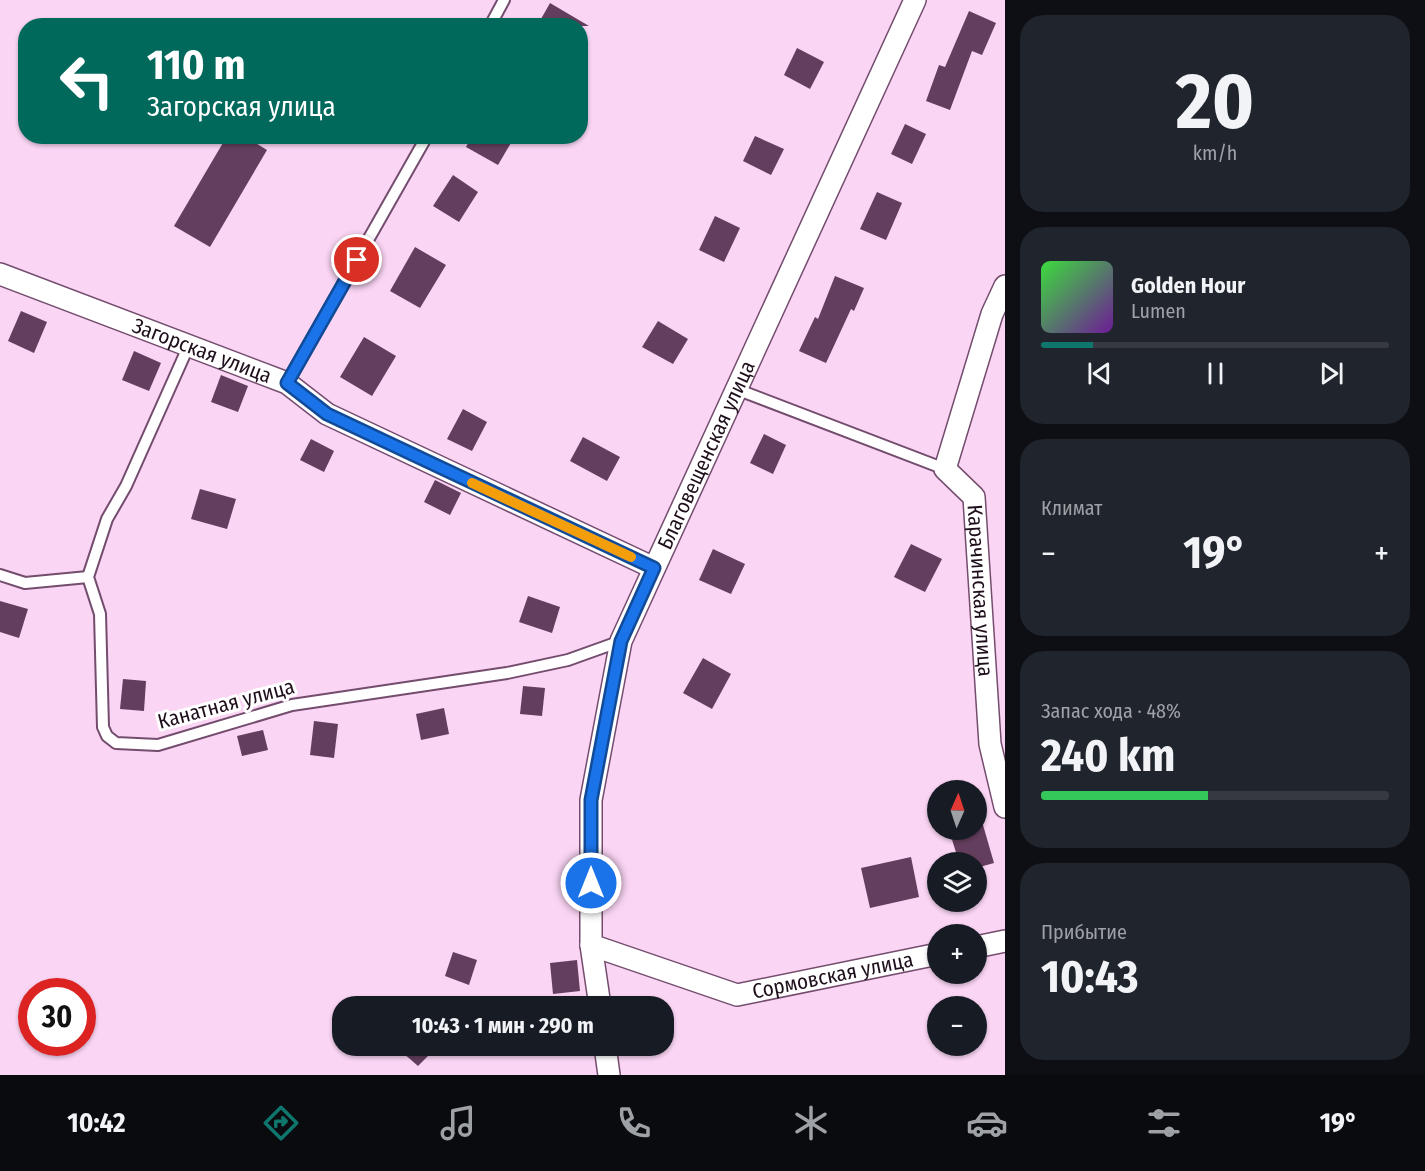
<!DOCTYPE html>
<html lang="ru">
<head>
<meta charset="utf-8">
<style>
  body { margin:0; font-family:"Fira Sans Condensed",sans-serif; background:#20242c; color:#f1f3f6; height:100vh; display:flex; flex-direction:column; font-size:22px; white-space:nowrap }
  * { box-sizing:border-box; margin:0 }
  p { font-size:20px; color:#9ea1a6 }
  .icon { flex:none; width:33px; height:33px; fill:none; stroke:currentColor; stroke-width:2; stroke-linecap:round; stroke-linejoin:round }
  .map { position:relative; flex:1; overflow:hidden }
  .details { display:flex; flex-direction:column; gap:15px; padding:15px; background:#0d0f14; width:420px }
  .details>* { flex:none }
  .banner { position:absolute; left:18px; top:18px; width:570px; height:126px; border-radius:24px; box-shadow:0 2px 4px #0004; background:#00695c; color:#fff; overflow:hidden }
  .needle { width:39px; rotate:3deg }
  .fabs { position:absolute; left:927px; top:780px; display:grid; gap:12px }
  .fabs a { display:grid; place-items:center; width:60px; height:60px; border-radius:50%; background:#171b24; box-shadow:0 2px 4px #0004; font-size:30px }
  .speed { position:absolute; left:18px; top:978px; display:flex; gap:12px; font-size:30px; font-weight:700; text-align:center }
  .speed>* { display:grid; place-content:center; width:78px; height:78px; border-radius:50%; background:#171b24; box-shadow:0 2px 4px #0004; line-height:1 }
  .speed .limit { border:9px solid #d22; background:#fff; color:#111 }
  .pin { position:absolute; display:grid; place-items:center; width:51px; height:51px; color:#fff; margin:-26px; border:3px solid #fff; border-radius:50%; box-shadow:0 2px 6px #0007 }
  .me { position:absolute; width:66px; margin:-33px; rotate:0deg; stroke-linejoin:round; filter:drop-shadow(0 0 4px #0008) }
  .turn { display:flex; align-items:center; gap:21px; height:126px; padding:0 30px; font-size:27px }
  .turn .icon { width:78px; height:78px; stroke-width:2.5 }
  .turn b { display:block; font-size:42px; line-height:51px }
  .big { font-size:45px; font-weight:700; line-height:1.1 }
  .details .widget { flex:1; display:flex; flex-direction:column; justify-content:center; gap:9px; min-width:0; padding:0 21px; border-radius:24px; background:#20242c }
  .details .dial { align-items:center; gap:0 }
  .dial b { font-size:78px; line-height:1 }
  .song { display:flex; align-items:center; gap:18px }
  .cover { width:72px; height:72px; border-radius:9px; background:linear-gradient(135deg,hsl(120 70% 55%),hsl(280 70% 35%)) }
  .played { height:6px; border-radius:3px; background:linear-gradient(90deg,#0f766e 15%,#363941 15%) }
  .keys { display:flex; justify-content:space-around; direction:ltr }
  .heat { display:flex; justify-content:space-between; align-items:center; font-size:33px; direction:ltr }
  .charge { height:9px; border-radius:4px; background:linear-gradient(90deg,#34c759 48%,#363941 0) }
  .trip { position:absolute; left:332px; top:996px; width:342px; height:60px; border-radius:24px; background:#171b24; box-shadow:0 2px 4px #0004; font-weight:700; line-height:60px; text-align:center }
  .dock { display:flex; height:96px; justify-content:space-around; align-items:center; background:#090b0e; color:#9ea1a6 }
  .dock .icon { width:42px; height:42px }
  .dock .on { color:#0f766e }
  .dock b { font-size:27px; color:#f1f3f6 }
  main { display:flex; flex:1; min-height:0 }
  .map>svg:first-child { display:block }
  .building { fill:#643e5e }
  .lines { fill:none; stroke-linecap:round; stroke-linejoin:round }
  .service-casing { stroke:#744d6e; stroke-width:14 }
  .minor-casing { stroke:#744d6e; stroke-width:24 }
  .service { stroke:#fff; stroke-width:10 }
  .minor { stroke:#fff; stroke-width:21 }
  .route-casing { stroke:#114b97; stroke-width:15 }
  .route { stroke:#1a73e8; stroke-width:10 }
  .slow { stroke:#f59e0b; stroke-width:10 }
  .labels { text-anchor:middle; stroke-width:6; stroke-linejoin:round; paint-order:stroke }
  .street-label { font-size:21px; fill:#1f0f1c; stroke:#fff }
</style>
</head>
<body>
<main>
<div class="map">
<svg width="1005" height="1075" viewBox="0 0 1005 1075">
  <rect width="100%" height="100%" fill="#fad5f4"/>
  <g class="building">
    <path d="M 550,3 L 589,26 L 537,26 Z"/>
    <path d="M 969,11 L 996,23 L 982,55 L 972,51 L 950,110 L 926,101 L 939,65 L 945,67 Z"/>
    <path d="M 797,48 L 824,62 L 810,89 L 784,75 Z"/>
    <path d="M 905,124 L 926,134 L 912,164 L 891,154 Z"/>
    <path d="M 227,136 L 244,136 L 267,150 L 210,247 L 174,226 Z"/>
    <path d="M 472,136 L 515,136 L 498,165 L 466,147 Z"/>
    <path d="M 755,136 L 784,149 L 771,175 L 743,161 Z"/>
    <path d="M 453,175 L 478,192 L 459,222 L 433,206 Z"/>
    <path d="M 877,192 L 902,203 L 886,240 L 860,229 Z"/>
    <path d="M 715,216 L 740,228 L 724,262 L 699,250 Z"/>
    <path d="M 415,247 L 446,265 L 420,308 L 390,291 Z"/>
    <path d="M 835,276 L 864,288 L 854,311 L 851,309 L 826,363 L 799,351 L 815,317 L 818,319 Z"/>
    <path d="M 21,311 L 47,322 L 34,353 L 8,341 Z"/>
    <path d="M 658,321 L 688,339 L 673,364 L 642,347 Z"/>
    <path d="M 364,337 L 396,356 L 372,396 L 340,377 Z"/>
    <path d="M 134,351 L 161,363 L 149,391 L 122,380 Z"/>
    <path d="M 221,375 L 248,386 L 238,412 L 211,402 Z"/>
    <path d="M 463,409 L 487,422 L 472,451 L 447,439 Z"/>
    <path d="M 764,434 L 786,445 L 773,474 L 750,463 Z"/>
    <path d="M 583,437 L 620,457 L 607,481 L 570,461 Z"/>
    <path d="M 311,439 L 334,451 L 324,472 L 300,460 Z"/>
    <path d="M 435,480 L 461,493 L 450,515 L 424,502 Z"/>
    <path d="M 200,489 L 236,499 L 227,529 L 191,519 Z"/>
    <path d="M 911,544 L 942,559 L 925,592 L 894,577 Z"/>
    <path d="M 713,549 L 745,564 L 731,594 L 699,580 Z"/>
    <path d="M 528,596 L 560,607 L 552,633 L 519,622 Z"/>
    <path d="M 0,601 L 28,609 L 19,638 L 0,632 Z"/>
    <path d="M 703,658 L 731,674 L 712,709 L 683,693 Z"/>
    <path d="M 123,679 L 146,681 L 144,711 L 120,709 Z"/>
    <path d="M 523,686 L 545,688 L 542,716 L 520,714 Z"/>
    <path d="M 444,708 L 449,734 L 421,740 L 416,714 Z"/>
    <path d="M 314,721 L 338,724 L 334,758 L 310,755 Z"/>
    <path d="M 263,730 L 268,750 L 242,756 L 237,736 Z"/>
    <path d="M 981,818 L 994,863 L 976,868 L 976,862 L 959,862 L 949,830 L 976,830 L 976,819 Z"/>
    <path d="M 911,857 L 919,897 L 870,908 L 861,868 Z"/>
    <path d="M 453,952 L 477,960 L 469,985 L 445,976 Z"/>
    <path d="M 577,960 L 580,991 L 553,994 L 550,963 Z"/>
    <path d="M 395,1046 L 438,1046 L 418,1066 Z"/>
  </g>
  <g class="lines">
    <g class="service-casing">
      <g id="service">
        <path d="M 490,26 L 504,0"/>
        <path d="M 189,345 L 126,486 L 107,519 L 88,577 L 100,614 L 103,727 L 107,736 L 116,743 L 158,745 L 292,705 L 507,673 L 568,660 L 621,641"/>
        <path d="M 287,383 L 427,136"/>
        <path d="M 736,389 L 945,469"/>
        <path d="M 0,575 L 25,583 L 88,577"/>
      </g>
    </g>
    <g class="minor-casing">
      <g id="minor">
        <path id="s1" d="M 0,274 L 287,383 L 327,414 L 654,568"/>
        <path id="s2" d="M 1005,286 L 992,314 L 945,469 L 974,497 L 990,744 L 1005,807"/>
        <path id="s3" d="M 591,945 L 737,995 L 938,954"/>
        <path d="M 976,947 L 1005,941"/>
        <path id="s4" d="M 600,1006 L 591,945 L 591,800 L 621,641 L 915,0"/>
        <path d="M 605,1046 L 609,1075"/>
      </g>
    </g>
    <use href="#service" class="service"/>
    <use href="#minor" class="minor"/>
  </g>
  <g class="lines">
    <g class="route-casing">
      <path id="route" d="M 357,260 L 287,383 L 327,414 L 654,568 L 621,641 L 591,800 L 591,883"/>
    </g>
    <use href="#route" class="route"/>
    <path class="slow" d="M 472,483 L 631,557"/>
  </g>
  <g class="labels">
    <g class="street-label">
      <text dy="7" stroke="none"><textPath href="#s1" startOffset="216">Загорская улица</textPath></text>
      <text dy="7" stroke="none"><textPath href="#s4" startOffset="573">Благовещенская улица</textPath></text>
      <text dy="7" stroke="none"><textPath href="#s2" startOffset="327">Карачинская улица</textPath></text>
      <text transform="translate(226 704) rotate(-15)" y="7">Канатная улица</text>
      <text dy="7" stroke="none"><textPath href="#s3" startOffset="252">Сормовская улица</textPath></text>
    </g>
  </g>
</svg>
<div class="fabs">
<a><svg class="needle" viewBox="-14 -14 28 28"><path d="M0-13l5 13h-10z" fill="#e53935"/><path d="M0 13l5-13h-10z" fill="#9ea1a6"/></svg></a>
<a><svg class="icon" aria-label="layers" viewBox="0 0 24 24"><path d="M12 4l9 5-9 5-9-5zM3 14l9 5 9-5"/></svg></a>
<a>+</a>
<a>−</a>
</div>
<div class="speed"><div class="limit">30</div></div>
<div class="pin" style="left:357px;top:260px;background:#d93025"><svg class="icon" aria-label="arrive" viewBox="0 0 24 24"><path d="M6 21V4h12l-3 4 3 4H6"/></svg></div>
<svg class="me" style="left:591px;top:883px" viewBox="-20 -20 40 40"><circle r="17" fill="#1a73e8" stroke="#fff" stroke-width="3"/><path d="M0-11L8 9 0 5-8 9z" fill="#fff"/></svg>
<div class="trip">10:43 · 1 мин · 290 m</div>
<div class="banner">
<div class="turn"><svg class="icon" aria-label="left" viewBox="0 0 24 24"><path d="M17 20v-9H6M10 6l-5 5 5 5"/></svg><div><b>110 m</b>Загорская улица</div></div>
</div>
</div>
<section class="details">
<div class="widget dial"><b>20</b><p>km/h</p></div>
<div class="widget">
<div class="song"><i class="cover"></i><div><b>Golden Hour</b><p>Lumen</p></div></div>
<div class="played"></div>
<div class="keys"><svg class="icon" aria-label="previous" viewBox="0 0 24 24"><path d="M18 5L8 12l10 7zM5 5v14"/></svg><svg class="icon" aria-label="pause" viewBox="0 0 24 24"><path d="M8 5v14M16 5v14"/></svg><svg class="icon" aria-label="next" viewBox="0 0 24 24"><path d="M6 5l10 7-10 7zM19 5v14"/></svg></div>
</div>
<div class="widget"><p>Климат</p>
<div class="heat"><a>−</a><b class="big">19°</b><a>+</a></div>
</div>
<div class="widget"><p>Запас хода · 48%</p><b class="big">240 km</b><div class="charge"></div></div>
<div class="widget"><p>Прибытие</p><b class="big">10:43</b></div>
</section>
</main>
<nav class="dock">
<b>10:42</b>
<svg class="icon on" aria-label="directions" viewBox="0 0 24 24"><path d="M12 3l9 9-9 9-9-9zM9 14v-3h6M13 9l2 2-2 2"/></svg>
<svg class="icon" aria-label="music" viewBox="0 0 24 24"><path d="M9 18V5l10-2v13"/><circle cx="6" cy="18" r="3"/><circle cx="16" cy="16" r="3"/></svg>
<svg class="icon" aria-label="phone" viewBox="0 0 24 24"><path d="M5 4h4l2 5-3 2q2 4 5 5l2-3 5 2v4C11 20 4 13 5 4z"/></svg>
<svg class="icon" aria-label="climate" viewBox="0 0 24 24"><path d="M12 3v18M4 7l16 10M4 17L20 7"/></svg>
<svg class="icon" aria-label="car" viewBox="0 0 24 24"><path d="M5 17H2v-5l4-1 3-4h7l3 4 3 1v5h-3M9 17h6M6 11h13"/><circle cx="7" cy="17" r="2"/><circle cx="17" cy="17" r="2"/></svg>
<svg class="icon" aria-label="filters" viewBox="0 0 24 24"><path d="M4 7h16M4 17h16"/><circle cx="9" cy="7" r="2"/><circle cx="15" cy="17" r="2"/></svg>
<b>19°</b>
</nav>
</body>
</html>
